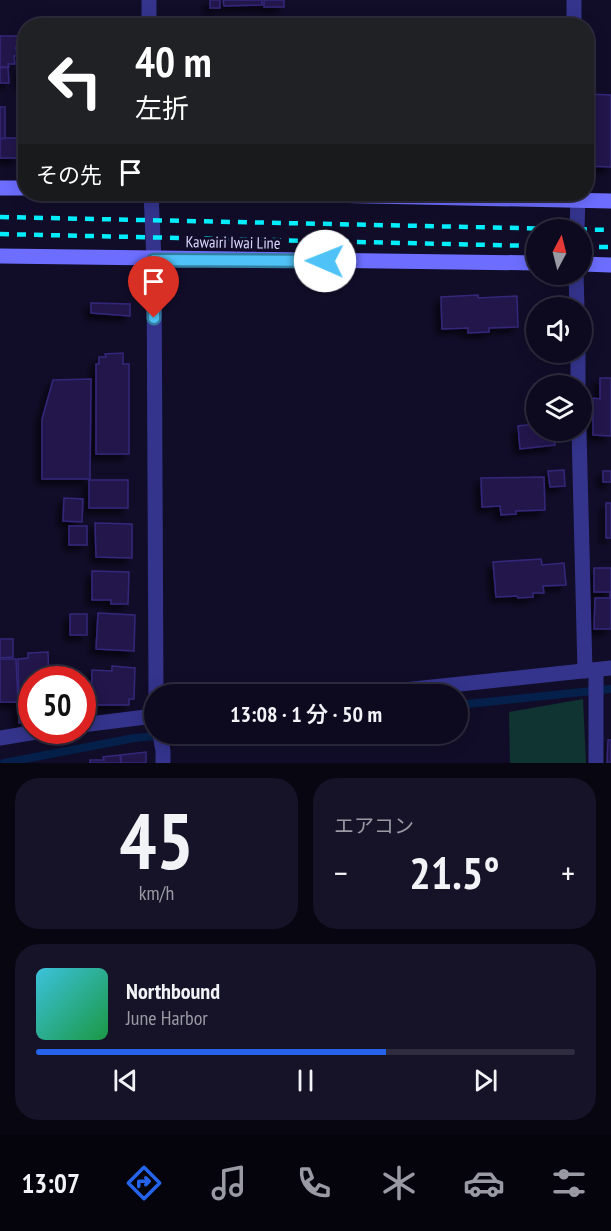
<!DOCTYPE html>
<html lang="ja">
<head>
<meta charset="utf-8">
<style>
  body { margin:0; font-family:"PT Sans Narrow","Noto Sans JP",sans-serif; background:#161328; color:#f1f3f6; height:100vh; display:flex; flex-direction:column; font-size:22px; white-space:nowrap }
  * { box-sizing:border-box; margin:0 }
  p { font-size:20px; color:#9a9aa4 }
  .icon { flex:none; width:33px; height:33px; fill:none; stroke:currentColor; stroke-width:2; stroke-linecap:round; stroke-linejoin:round }
  .map { position:relative; height:763px; overflow:hidden }
  .side { display:flex; flex-direction:column; gap:15px; padding:15px; background:#070611; flex:1 }
  .side>* { flex:none }
  .hud { position:absolute; left:18px; top:18px; width:576px; height:183px; border-radius:24px; box-shadow:0 3px 15px #0003,0 0 0 2px #2d2b3d; background:#202124; color:#fff; overflow:hidden }
  .needle { width:39px; rotate:7deg }
  .buttons { position:absolute; left:526px; top:219px; display:grid; gap:12px }
  .buttons a { display:grid; place-items:center; width:66px; height:66px; border-radius:50%; background:#0d0a1f; box-shadow:0 3px 15px #0003,0 0 0 2px #2d2b3d; font-size:30px }
  .speed { position:absolute; left:18px; top:666px; display:flex; gap:12px; font-size:30px; font-weight:700; text-align:center }
  .speed>* { display:grid; place-content:center; width:78px; height:78px; border-radius:50%; background:#0d0a1f; box-shadow:0 3px 15px #0003,0 0 0 2px #2d2b3d; line-height:1 }
  .speed .limit { border:9px solid #d22; background:#fff; color:#111 }
  .pin { position:absolute; display:grid; place-items:center; width:51px; height:51px; color:#fff; margin:-62px -26px; border-radius:50% 50% 50% 0; rotate:-45deg; box-shadow:0 0 6px #0007 }
  .pin .icon { rotate:45deg }
  .me { position:absolute; width:66px; margin:-33px; rotate:271deg; stroke-linejoin:round; filter:drop-shadow(0 0 4px #0008) }
  .turn { display:flex; align-items:center; gap:21px; height:126px; padding:0 18px; font-size:27px }
  .turn .icon { width:78px; height:78px; stroke-width:2.5 }
  .turn b { display:block; font-size:42px; line-height:51px }
  .then { display:flex; align-items:center; height:57px; padding:0 18px; background:#0003; gap:12px; font-size:22px }
  .big { font-size:45px; font-weight:600; line-height:1.1 }
  .side .card { flex:1; display:flex; flex-direction:column; justify-content:center; gap:9px; min-width:0; padding:0 21px; border-radius:24px; background:#161328 }
  .side .dial { align-items:center; gap:0 }
  .dial b { font-size:78px; line-height:1 }
  .song { display:flex; align-items:center; gap:18px }
  .cover { width:72px; height:72px; border-radius:9px; background:linear-gradient(135deg,hsl(190 70% 55%),hsl(140 70% 35%)) }
  .played { height:6px; border-radius:3px; background:linear-gradient(90deg,#2563eb 65%,#2d2b3d 65%) }
  .keys { display:flex; justify-content:space-around; direction:ltr }
  .heat { display:flex; justify-content:space-between; align-items:center; font-size:33px; direction:ltr }
  .side .tiles { flex:1; display:grid; gap:15px; grid-template-columns:1fr 1fr }
  .card:last-child { grid-column:span 2 }
  .trip { position:absolute; left:144px; top:684px; width:324px; height:60px; border-radius:30px; background:#0d0a1f; box-shadow:0 3px 15px #0003,0 0 0 2px #2d2b3d; font-weight:600; line-height:60px; text-align:center }
  .dock { display:flex; height:96px; justify-content:space-around; align-items:center; background:#05040c; color:#9a9aa4 }
  .dock .icon { width:42px; height:42px }
  .dock .on { color:#2563eb }
  .dock b { font-size:27px; color:#f1f3f6 }
  .map>svg:first-child { display:block }
  .green { fill:#103431 }
  .lines { fill:none; stroke-linecap:round; stroke-linejoin:round }
  .stream { stroke:#05214b; stroke-width:8 }
  .building { fill:#20184c; stroke:#35277a; stroke-width:1.5; filter:url(#shadow) }
  .minor { stroke:#34348d; stroke-width:15 }
  .secondary { stroke:#6d6eff; stroke-width:15 }
  .rail { stroke:#02eeff; stroke-width:4.5; stroke-dasharray:9 8; stroke-linecap:butt }
  .route-casing { stroke:#337fa1; stroke-width:15 }
  .route { stroke:#4fc3f7; stroke-width:10 }
  .labels { text-anchor:middle; stroke-width:6; stroke-linejoin:round; paint-order:stroke }
  .street-label { font-size:16px; fill:#d9d6ff; stroke:#110d29 }
</style>
</head>
<body>
<div class="map">
<svg width="611" height="763" viewBox="0 0 611 763">
  <defs>
    <filter id="shadow"><feDropShadow dx="-5.5" dy="5.5" stdDeviation="3" flood-color="#0009"/></filter>
  </defs>
  <rect width="100%" height="100%" fill="#110d29"/>
  <path class="green" d="M 583,699 L 586,763 L 510,763 L 509,712 Z"/>
  <g class="lines">
    <g class="stream">
      <path d="M 458,705 L 611,689"/>
      <path d="M 4,763 L 134,738 L 182,734"/>
    </g>
  </g>
  <g class="building">
    <rect x="210" y="0" width="10" height="8"/>
    <path d="M 223,0 L 262,0 L 262,5 L 224,6 Z"/>
    <rect x="264" y="0" width="20" height="7"/>
    <rect x="428" y="22" width="10" height="4"/>
    <path d="M 0,36 L 19,36 L 19,47 L 16,47 L 17,56 L 14,56 L 15,64 L 8,64 L 9,67 L 0,67 Z"/>
    <path d="M 8,67 L 9,83 L 0,83 L 0,68 Z"/>
    <path d="M 20,67 L 26,67 L 26,83 L 21,83 Z"/>
    <path d="M 588,94 L 611,95 L 611,167 L 588,166 Z"/>
    <rect x="0" y="107" width="5" height="32"/>
    <path d="M 6,138 L 18,138 L 18,158 L 0,158 L 0,139 Z"/>
    <path d="M 478,295 L 478,298 L 517,296 L 518,327 L 489,328 L 489,332 L 468,333 L 468,328 L 442,329 L 441,297 Z"/>
    <path d="M 91,303 L 130,304 L 130,316 L 91,313 Z"/>
    <path d="M 123,353 L 123,364 L 129,364 L 129,454 L 96,454 L 96,364 L 99,364 L 99,357 L 106,357 L 105,354 Z"/>
    <path d="M 600,378 L 611,378 L 611,436 L 593,435 L 593,398 L 600,399 Z"/>
    <path d="M 91,379 L 90,479 L 42,479 L 42,419 L 53,380 Z"/>
    <path d="M 537,424 L 537,430 L 553,430 L 555,445 L 520,449 L 518,426 Z"/>
    <path d="M 564,470 L 565,486 L 550,487 L 548,471 Z"/>
    <rect x="603" y="471" width="8" height="11"/>
    <path d="M 544,477 L 545,510 L 516,511 L 516,514 L 501,515 L 500,506 L 482,507 L 481,478 Z"/>
    <rect x="89" y="480" width="39" height="28"/>
    <path d="M 64,498 L 83,499 L 82,522 L 63,521 Z"/>
    <rect x="606" y="503" width="5" height="35"/>
    <path d="M 95,523 L 132,524 L 132,558 L 96,557 Z"/>
    <rect x="69" y="526" width="18" height="19"/>
    <path d="M 541,559 L 542,565 L 564,563 L 566,585 L 543,586 L 544,593 L 533,593 L 533,597 L 518,598 L 517,596 L 496,597 L 493,562 Z"/>
    <path d="M 594,568 L 611,568 L 611,629 L 594,629 L 595,598 L 610,598 L 610,592 L 594,592 Z"/>
    <path d="M 92,571 L 129,572 L 128,604 L 111,604 L 111,600 L 92,600 Z"/>
    <path d="M 98,613 L 135,615 L 134,651 L 96,649 Z"/>
    <rect x="70" y="614" width="17" height="21"/>
    <path d="M 0,639 L 13,639 L 13,657 L 0,658 Z"/>
    <path d="M 48,652 L 49,680 L 32,680 L 32,710 L 19,710 L 18,659 L 28,658 L 28,653 Z"/>
    <path d="M 0,659 L 16,659 L 18,702 L 0,702 Z"/>
    <path d="M 112,666 L 135,668 L 134,699 L 129,699 L 129,705 L 91,705 L 92,670 L 112,671 Z"/>
    <path d="M 19,710 L 32,710 L 32,721 L 19,723 Z"/>
    <path d="M 611,739 L 611,762 L 607,762 L 608,740 L 611,740 Z"/>
    <path d="M 146,752 L 146,763 L 121,763 L 121,755 Z"/>
    <path d="M 120,755 L 121,763 L 90,763 L 90,760 L 104,760 L 103,757 Z"/>
  </g>
  <g class="lines">
    <g class="minor">
      <path d="M 149,0 L 149,26"/>
      <path d="M 574,0 L 574,26"/>
      <path d="M 151,194 L 154,260 L 156,694"/>
      <path d="M 577,230 L 578,194"/>
      <path d="M 576,274 L 577,308"/>
      <path d="M 578,352 L 578,386"/>
      <path d="M 579,430 L 585,671"/>
      <path d="M 366,694 L 611,668"/>
      <path d="M 82,725 L 154,716"/>
      <path d="M 160,734 L 163,751 L 163,763"/>
      <path d="M 0,738 L 48,730"/>
      <path d="M 596,763 L 596,670"/>
    </g>
    <g class="secondary">
      <path d="M 0,188 L 26,188"/>
      <path d="M 277,194 L 611,201"/>
      <path d="M 0,256 L 537,263"/>
      <path d="M 582,264 L 611,265"/>
    </g>
    <g class="rail">
      <path d="M 0,217 L 611,230"/>
      <path d="M 0,234 L 537,246"/>
      <path d="M 582,247 L 611,247"/>
    </g>
  </g>
  <g class="lines">
    <g class="route-casing">
      <path id="route" d="M 154,318 L 154,260 L 325,261"/>
    </g>
    <use href="#route" class="route"/>
  </g>
  <g class="labels">
    <g class="street-label">
      <text transform="translate(233 242) rotate(1)" y="6">Kawairi Iwai Line</text>
    </g>
  </g>
</svg>
<div class="buttons">
<a><svg class="needle" viewBox="-14 -14 28 28"><path d="M0-13l5 13h-10z" fill="#e53935"/><path d="M0 13l5-13h-10z" fill="#9a9aa4"/></svg></a>
<a><svg class="icon" aria-label="sound" viewBox="0 0 24 24"><path d="M4 9h4l5-4v14l-5-4H4zM17 9q2 3 0 6"/></svg></a>
<a><svg class="icon" aria-label="layers" viewBox="0 0 24 24"><path d="M12 4l9 5-9 5-9-5zM3 14l9 5 9-5"/></svg></a>
</div>
<div class="speed"><div class="limit">50</div></div>
<div class="pin" style="left:154px;top:318px;background:#d93025"><svg class="icon" aria-label="arrive" viewBox="0 0 24 24"><path d="M6 21V4h12l-3 4 3 4H6"/></svg></div>
<svg class="me" style="left:325px;top:261px" viewBox="-20 -20 40 40"><circle r="19" fill="#fff"/><path d="M0-13L10 11 0 6-10 11z" fill="#4fc3f7"/></svg>
<div class="trip">13:08 · 1 分 · 50 m</div>
<div class="hud">
<div class="turn"><svg class="icon" aria-label="left" viewBox="0 0 24 24"><path d="M17 20v-9H6M10 6l-5 5 5 5"/></svg><div><b>40 m</b>左折</div></div>
<div class="then">その先<svg class="icon" aria-label="arrive" viewBox="0 0 24 24"><path d="M6 21V4h12l-3 4 3 4H6"/></svg></div>
</div>
</div>
<section class="side">
<div class="tiles">
<div class="card dial"><b>45</b><p>km/h</p></div>
<div class="card"><p>エアコン</p>
<div class="heat"><a>−</a><b class="big">21.5°</b><a>+</a></div>
</div>
<div class="card">
<div class="song"><i class="cover"></i><div><b>Northbound</b><p>June Harbor</p></div></div>
<div class="played"></div>
<div class="keys"><svg class="icon" aria-label="previous" viewBox="0 0 24 24"><path d="M18 5L8 12l10 7zM5 5v14"/></svg><svg class="icon" aria-label="pause" viewBox="0 0 24 24"><path d="M8 5v14M16 5v14"/></svg><svg class="icon" aria-label="next" viewBox="0 0 24 24"><path d="M6 5l10 7-10 7zM19 5v14"/></svg></div>
</div>
</div>
</section>
<nav class="dock">
<b>13:07</b>
<svg class="icon on" aria-label="directions" viewBox="0 0 24 24"><path d="M12 3l9 9-9 9-9-9zM9 14v-3h6M13 9l2 2-2 2"/></svg>
<svg class="icon" aria-label="music" viewBox="0 0 24 24"><path d="M9 18V5l10-2v13"/><circle cx="6" cy="18" r="3"/><circle cx="16" cy="16" r="3"/></svg>
<svg class="icon" aria-label="phone" viewBox="0 0 24 24"><path d="M5 4h4l2 5-3 2q2 4 5 5l2-3 5 2v4C11 20 4 13 5 4z"/></svg>
<svg class="icon" aria-label="climate" viewBox="0 0 24 24"><path d="M12 3v18M4 7l16 10M4 17L20 7"/></svg>
<svg class="icon" aria-label="car" viewBox="0 0 24 24"><path d="M5 17H2v-5l4-1 3-4h7l3 4 3 1v5h-3M9 17h6M6 11h13"/><circle cx="7" cy="17" r="2"/><circle cx="17" cy="17" r="2"/></svg>
<svg class="icon" aria-label="filters" viewBox="0 0 24 24"><path d="M4 7h16M4 17h16"/><circle cx="9" cy="7" r="2"/><circle cx="15" cy="17" r="2"/></svg>
</nav>
</body>
</html>
